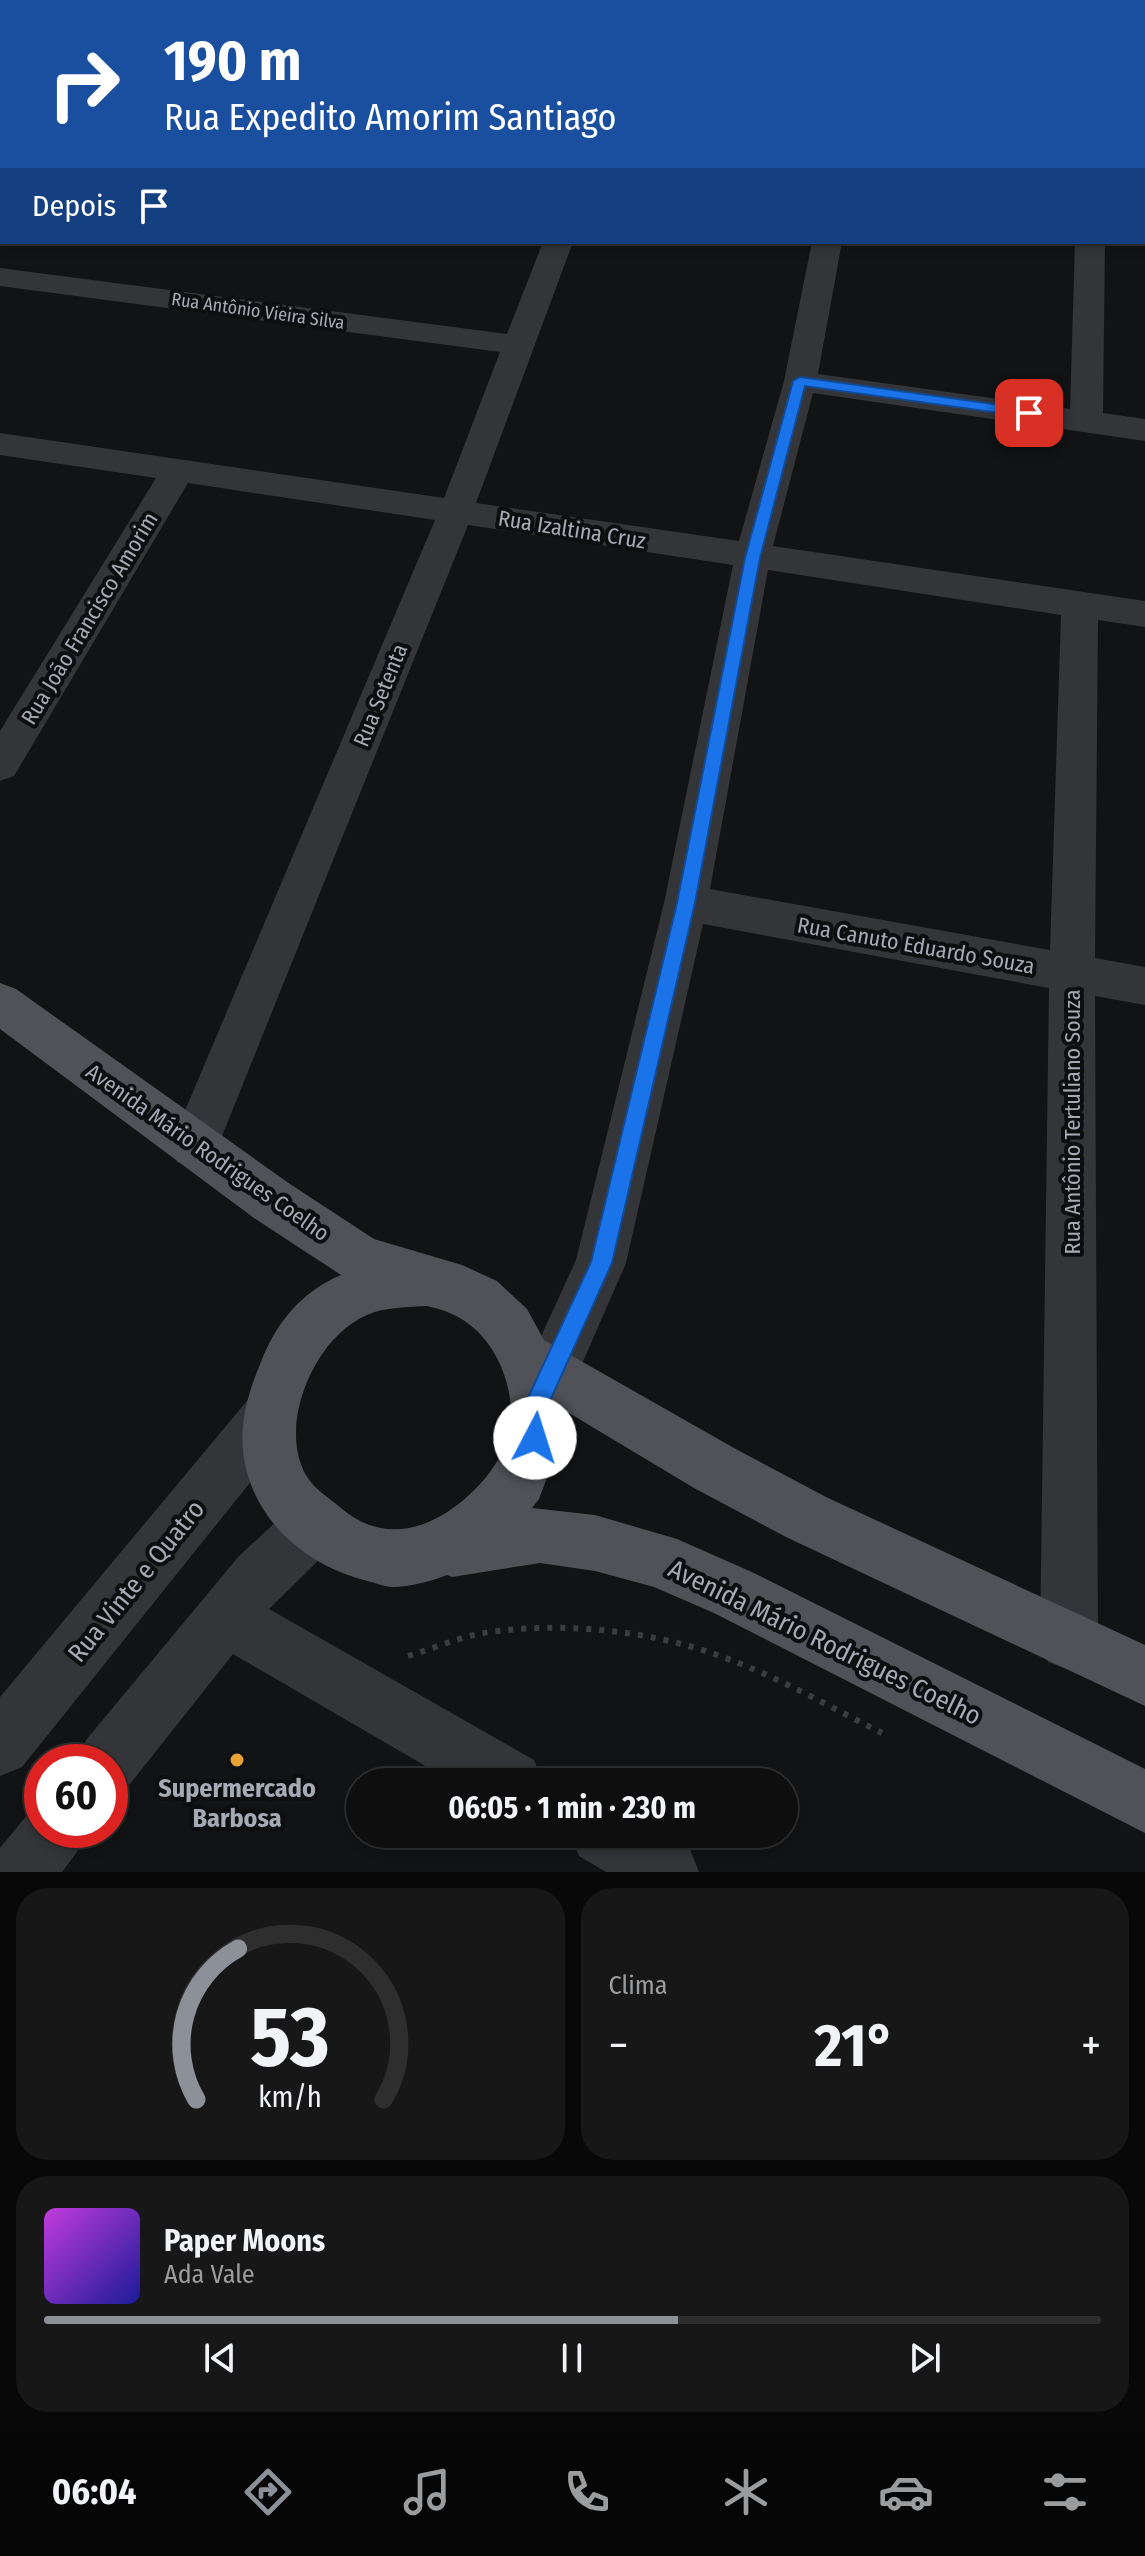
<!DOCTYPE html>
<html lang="pt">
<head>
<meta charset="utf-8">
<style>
  body { margin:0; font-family:"Fira Sans Condensed",sans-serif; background:#171718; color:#f1f3f6; height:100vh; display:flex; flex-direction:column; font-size:30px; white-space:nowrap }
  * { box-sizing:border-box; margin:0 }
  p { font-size:26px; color:#9b9c9e }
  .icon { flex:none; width:44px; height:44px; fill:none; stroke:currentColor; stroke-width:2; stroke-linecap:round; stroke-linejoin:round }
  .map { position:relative; height:1872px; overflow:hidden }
  .drawer { display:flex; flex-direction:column; gap:16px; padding:16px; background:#080808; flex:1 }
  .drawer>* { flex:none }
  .hud { position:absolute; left:0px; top:0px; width:1146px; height:244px; box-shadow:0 4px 12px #0003,0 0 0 2px #2e2e2f; background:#1a4fa0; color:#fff; overflow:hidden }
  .speed { position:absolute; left:24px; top:1744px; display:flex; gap:16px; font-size:40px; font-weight:700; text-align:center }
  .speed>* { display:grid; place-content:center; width:104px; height:104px; border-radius:50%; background:#0e0e0f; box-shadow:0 4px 12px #0003,0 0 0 2px #2e2e2f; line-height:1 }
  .speed .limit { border:12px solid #d22; background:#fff; color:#111 }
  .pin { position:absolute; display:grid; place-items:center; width:68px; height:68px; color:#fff; margin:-34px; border-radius:16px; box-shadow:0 4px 12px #0006 }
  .me { position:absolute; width:88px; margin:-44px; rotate:5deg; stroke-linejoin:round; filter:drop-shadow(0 0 6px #0008) }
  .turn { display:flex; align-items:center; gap:28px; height:168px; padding:0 32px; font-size:36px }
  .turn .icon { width:104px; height:104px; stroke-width:2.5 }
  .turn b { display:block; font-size:56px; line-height:68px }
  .then { display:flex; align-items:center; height:76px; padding:0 32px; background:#0003; gap:16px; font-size:30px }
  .big { font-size:60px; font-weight:700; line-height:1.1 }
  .drawer .tile { flex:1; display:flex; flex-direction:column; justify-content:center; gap:12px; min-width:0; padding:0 28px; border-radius:32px; background:#171718 }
  .drawer .dial { align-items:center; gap:0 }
  .dial svg { height:208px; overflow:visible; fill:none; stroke:#2e2e2f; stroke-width:7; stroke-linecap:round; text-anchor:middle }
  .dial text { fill:#f1f3f6; stroke:none }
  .song { display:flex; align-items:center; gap:24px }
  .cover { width:96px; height:96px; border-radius:12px; background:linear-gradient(135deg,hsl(290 70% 55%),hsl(240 70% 35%)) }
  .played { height:8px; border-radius:4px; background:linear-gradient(90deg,#8c9099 60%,#2e2e2f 60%) }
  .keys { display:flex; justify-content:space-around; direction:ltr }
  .heat { display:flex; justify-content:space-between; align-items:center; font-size:44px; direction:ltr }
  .drawer .tiles { flex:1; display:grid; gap:16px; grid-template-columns:1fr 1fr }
  .tile:last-child { grid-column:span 2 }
  .trip { position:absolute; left:346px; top:1768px; width:452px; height:80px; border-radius:40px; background:#0e0e0f; box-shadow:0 4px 12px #0003,0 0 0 2px #2e2e2f; font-weight:700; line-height:80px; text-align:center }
  .tabs { display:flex; height:128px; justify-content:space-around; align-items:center; background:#060606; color:#9b9c9e }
  .tabs .icon { width:56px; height:56px }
  .tabs .active { color:#8c9099 }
  .tabs b { font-size:36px; color:#f1f3f6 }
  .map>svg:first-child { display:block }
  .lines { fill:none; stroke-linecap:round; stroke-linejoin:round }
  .path { stroke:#3a3c40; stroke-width:6; stroke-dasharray:5 8; stroke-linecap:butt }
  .minor { fill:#343539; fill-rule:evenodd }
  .major { fill:#505258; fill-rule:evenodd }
  .route { fill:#1a73e8; stroke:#114b97; stroke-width:2 }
  .poi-dot { fill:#e9a236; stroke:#0d0e0f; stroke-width:3 }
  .labels { text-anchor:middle; stroke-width:8; stroke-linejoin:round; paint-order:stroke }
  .far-street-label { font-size:18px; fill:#a5aab4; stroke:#0d0e0f }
  .street-label { font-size:22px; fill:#a5aab4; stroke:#0d0e0f }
  .near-street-label { font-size:26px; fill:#a5aab4; stroke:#0d0e0f }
  .near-poi-label { font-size:26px; font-weight:bold; fill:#a5aab4; stroke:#0d0e0f }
</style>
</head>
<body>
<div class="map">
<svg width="1145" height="1872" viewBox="0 0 1145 1872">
  <rect width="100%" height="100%" fill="#121314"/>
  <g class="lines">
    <path class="path" d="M 408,1656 C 435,1648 461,1636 490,1632 C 563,1622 647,1630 717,1655 C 775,1675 828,1706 882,1733"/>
    <g class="minor">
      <path d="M 63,0 L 88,0 L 62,2 Z"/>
      <rect x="1080" y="0" width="24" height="2"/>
      <path d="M 2,69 L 2,86 L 0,87 L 0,70 Z"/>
      <rect x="0" y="119" width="2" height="16"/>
      <rect x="1144" y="122" width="1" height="16"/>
      <path d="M 543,242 L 573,242 L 476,503 L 739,541 L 784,381 L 812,242 L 842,242 L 818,374 L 1070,409 L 1075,242 L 1105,242 L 1103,413 L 1145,419 L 1145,441 L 813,393 L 773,546 L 1145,601 L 1145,627 L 1098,620 L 1095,958 L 1145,967 L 1145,1005 L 1095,996 L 1098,1641 L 1090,1662 L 1069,1670 L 1048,1662 L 1040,1641 L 1049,988 L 703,924 L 626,1263 L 557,1421 L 538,1429 L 519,1421 L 511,1402 L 576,1260 L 664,903 L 733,565 L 468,525 L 218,1146 L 211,1162 L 194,1168 L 177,1162 L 170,1146 L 435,520 L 188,483 L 14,776 L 0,781 L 0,731 L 156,478 L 0,455 L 0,433 L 444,498 L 500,352 L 0,286 L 0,268 L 507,334 ZM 768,570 L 1061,615 L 1050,950 L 710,889 Z"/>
      <path d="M 270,1388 L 289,1396 L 297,1415 L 289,1434 L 22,1767 L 0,1776 L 0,1697 L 251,1396 Z"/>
      <path d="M 311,1500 L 331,1508 L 339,1528 L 331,1548 L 269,1609 L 534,1760 L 543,1782 L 453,1782 L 233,1654 L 130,1784 L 110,1792 L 110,1762 L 77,1762 L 86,1740 L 239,1556 L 291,1508 Z"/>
      <path d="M 42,1804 L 42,1830 L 86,1830 L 77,1852 L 62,1872 L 0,1872 L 0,1848 L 33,1808 Z"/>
      <path d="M 570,1834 L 662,1834 L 690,1849 L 699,1872 L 606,1872 L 579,1856 Z"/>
    </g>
    <path class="major" d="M 0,983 L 16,989 L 290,1184 L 374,1239 L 462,1265 L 497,1281 L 527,1309 L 544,1340 L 734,1448 L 826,1497 L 1145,1645 L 1145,1706 L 786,1537 L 694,1488 L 564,1410 L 565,1429 L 539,1499 L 532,1508 L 595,1515 L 677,1539 L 754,1573 L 1145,1769 L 1145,1833 L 714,1613 L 654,1587 L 595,1571 L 540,1563 L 452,1577 L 447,1575 C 432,1581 409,1587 393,1587 C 384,1587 373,1582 364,1580 C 303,1564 250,1517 243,1451 C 240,1420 249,1390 261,1362 C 276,1323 301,1292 341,1275 L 254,1218 L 0,1029 ZM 427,1306 C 459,1313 481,1328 497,1358 C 508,1380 513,1402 510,1428 C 508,1445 497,1463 487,1476 C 450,1521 392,1552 341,1508 C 329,1498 314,1489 306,1475 C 277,1424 315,1337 367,1315 C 385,1307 408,1307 427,1306 Z"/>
  </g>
  <path class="route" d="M 800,377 L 1029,409 L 1036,413 L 1029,417 L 805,386 L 760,558 L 695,903 L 612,1263 L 549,1403 L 543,1446 L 535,1450 L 527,1446 L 524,1438 L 526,1402 L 591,1262 L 677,903 L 745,558 L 793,381 Z"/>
  <circle class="poi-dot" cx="237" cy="1760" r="8"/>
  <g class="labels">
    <g class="far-street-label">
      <text transform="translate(258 311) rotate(8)" y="6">Rua Antônio Vieira Silva</text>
    </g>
    <g class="street-label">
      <text transform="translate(572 529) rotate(9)" y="8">Rua Izaltina Cruz</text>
      <text transform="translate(89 618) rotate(-59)" y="8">Rua João Francisco Amorim</text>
      <text transform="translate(380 695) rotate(-68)" y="8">Rua Setenta</text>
      <text transform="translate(916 945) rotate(10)" y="8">Rua Canuto Eduardo Souza</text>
      <text transform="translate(1072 1122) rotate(-90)" y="8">Rua Antônio Tertuliano Souza</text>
      <text transform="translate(208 1152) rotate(35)" y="8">Avenida Mário Rodrigues Coelho</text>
    </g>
    <g class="near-street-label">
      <text transform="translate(136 1581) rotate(-51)" y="9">Rua Vinte e Quatro</text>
      <text transform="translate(825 1642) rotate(26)" y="9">Avenida Mário Rodrigues Coelho</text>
    </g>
    <g class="near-poi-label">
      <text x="237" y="1797">Supermercado<tspan x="237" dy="30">Barbosa</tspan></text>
    </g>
  </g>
</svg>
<div class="speed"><div class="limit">60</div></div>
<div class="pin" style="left:1029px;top:413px;background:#d93025"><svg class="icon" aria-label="arrive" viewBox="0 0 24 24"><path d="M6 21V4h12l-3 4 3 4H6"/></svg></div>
<svg class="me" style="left:535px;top:1438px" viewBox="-20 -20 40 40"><circle r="19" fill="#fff"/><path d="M0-13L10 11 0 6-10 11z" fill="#1a73e8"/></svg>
<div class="trip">06:05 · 1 min · 230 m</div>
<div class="hud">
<div class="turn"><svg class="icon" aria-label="right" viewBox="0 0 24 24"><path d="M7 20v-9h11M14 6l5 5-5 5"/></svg><div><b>190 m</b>Rua Expedito Amorim Santiago</div></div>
<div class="then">Depois<svg class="icon" aria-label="arrive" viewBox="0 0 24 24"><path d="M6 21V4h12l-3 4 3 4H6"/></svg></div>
</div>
</div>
<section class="drawer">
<div class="tiles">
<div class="tile dial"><svg viewBox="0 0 100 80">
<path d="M14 69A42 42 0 1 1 86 69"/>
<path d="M14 69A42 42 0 0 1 30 11" stroke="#8c9099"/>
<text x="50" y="56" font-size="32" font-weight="700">53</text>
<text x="50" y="72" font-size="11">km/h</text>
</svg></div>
<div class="tile"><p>Clima</p>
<div class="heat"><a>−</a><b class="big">21°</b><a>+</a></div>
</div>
<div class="tile">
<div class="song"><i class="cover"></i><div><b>Paper Moons</b><p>Ada Vale</p></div></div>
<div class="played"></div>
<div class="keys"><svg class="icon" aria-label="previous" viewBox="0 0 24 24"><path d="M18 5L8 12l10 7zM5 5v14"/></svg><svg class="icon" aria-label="pause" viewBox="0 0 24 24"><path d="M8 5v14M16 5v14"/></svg><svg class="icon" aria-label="next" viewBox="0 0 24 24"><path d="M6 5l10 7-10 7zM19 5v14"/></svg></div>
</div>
</div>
</section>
<nav class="tabs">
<b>06:04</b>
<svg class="icon active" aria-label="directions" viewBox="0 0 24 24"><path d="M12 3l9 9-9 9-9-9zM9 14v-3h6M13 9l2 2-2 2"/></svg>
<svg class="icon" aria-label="music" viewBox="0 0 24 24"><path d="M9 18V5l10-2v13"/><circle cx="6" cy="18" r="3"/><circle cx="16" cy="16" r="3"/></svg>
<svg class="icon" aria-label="phone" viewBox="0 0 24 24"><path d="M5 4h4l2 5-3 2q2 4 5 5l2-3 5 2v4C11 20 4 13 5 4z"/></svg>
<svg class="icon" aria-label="climate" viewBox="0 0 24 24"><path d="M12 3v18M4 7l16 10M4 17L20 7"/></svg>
<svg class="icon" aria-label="car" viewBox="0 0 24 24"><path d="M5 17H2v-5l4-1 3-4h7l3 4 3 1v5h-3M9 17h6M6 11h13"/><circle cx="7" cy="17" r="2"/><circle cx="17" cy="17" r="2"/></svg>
<svg class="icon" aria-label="filters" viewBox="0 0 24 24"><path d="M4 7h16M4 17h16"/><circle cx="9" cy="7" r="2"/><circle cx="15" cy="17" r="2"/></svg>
</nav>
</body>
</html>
